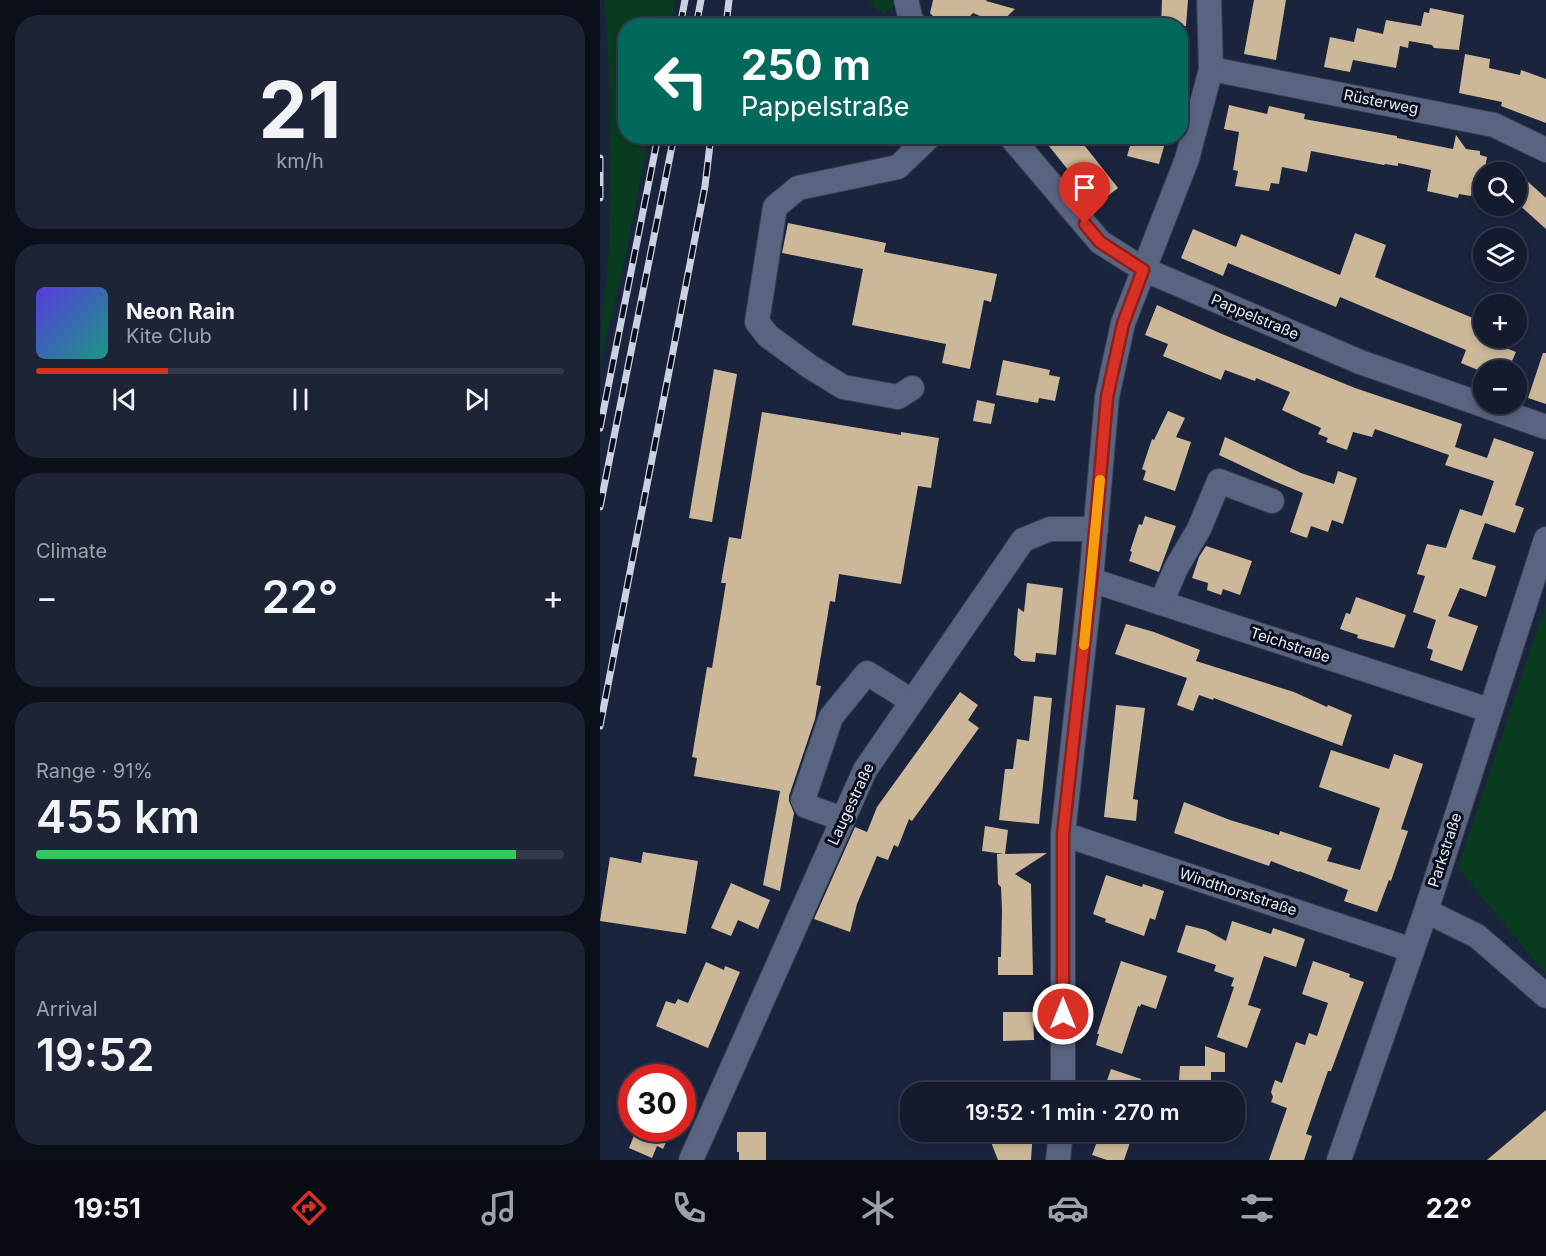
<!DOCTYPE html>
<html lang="en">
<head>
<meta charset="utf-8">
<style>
  body { margin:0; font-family:Inter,sans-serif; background:#1d2436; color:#f1f3f6; height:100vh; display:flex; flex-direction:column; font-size:22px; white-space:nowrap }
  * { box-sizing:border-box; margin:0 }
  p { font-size:20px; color:#9da1aa }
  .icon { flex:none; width:33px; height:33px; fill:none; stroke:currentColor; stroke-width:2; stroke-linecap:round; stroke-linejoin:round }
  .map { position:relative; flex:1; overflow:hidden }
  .drawer { display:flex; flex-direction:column; gap:15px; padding:15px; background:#0b0f19; width:600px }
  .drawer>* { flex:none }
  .guide { position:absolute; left:18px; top:18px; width:570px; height:126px; border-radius:24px; box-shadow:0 3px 9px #0003,0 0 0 2px #33394a; background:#00695c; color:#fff; overflow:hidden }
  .buttons { position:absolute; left:873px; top:162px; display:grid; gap:12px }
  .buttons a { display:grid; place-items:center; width:54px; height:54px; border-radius:50%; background:#141b2e; box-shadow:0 3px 9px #0003,0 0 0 2px #33394a; font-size:30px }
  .speed { position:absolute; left:18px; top:1064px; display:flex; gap:12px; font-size:30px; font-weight:700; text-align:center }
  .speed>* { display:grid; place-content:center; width:78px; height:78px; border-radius:50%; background:#141b2e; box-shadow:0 3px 9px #0003,0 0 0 2px #33394a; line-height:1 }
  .speed .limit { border:9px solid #d22; background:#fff; color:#111 }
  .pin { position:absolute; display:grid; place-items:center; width:51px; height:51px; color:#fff; margin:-62px -26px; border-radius:50% 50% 50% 0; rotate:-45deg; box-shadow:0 0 6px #0007 }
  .pin .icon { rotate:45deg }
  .me { position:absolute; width:66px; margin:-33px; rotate:0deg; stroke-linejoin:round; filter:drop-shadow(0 0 4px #0008) }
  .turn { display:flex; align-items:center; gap:21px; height:126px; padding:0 24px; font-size:27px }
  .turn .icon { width:78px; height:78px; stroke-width:2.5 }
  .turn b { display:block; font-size:42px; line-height:51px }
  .big { font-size:45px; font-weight:600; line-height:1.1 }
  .drawer .tile { flex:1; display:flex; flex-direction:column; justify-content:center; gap:9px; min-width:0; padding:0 21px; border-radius:24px; background:#1d2436 }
  .drawer .dial { align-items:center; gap:0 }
  .dial b { font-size:78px; line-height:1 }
  .song { display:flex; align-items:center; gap:18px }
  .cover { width:72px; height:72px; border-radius:9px; background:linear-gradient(135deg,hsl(250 70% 55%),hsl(170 70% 35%)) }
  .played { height:6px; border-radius:3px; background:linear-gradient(90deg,#d93025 25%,#33394a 25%) }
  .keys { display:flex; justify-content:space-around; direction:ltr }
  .heat { display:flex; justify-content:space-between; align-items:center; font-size:33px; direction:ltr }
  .charge { height:9px; border-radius:4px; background:linear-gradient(90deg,#34c759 91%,#33394a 0) }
  .trip { position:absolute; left:300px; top:1082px; width:345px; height:60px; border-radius:24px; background:#141b2e; box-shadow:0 3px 9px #0003,0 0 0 2px #33394a; font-weight:600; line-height:60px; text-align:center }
  .dock { display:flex; height:96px; justify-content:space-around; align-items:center; background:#080b12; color:#9da1aa }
  .dock .icon { width:42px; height:42px }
  .dock .selected { color:#d93025 }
  .dock b { font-size:27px; color:#f1f3f6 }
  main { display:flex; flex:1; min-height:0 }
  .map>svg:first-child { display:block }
  .green { fill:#093c1f }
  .building { fill:#cdb799 }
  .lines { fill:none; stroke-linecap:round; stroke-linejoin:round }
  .minor-casing { stroke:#373e53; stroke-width:26 }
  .minor { stroke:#596481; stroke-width:24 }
  .rail-casing { stroke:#cad1e3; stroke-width:7 }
  .rail { stroke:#0a0e19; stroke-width:4.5; stroke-dasharray:14; stroke-linecap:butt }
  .route-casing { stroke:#8d1f18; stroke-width:15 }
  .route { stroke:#d93025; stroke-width:10 }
  .slow { stroke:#f59e0b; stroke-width:10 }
  .labels { text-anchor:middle; stroke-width:6; stroke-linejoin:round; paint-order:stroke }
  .street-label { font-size:15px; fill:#e6edfe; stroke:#0a0e19 }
</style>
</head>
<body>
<main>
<section class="drawer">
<div class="tile dial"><b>21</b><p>km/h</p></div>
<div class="tile">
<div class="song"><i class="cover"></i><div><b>Neon Rain</b><p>Kite Club</p></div></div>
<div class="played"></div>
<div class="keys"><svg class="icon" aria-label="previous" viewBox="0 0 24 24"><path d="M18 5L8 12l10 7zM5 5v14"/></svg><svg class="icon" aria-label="pause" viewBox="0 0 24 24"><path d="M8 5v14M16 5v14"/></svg><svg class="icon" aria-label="next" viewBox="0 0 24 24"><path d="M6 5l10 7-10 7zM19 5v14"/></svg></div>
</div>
<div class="tile"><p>Climate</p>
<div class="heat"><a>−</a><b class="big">22°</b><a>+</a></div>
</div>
<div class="tile"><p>Range · 91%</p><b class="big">455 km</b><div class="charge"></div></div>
<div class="tile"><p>Arrival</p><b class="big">19:52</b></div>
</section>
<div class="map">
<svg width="946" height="1160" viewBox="0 0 946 1160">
  <rect width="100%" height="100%" fill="#1b243d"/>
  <g class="green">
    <path d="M 4,0 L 75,0 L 70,25 L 26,26 L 26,136 L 49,137 L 23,268 L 0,362 C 0,328 5,295 8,261 C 10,231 10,200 10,169 C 10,113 10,57 4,0 Z"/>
    <path d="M 268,0 L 291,0 L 293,6 L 283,14 Z"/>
    <path d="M 946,603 L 946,974 L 858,868 Z"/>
  </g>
  <g class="building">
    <path d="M 333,0 L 387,0 L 386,1 L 415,9 L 399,24 L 373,13 L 360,26 L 342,26 L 330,13 Z"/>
    <path d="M 562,0 L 588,0 L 586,26 L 561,26 Z"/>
    <path d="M 654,0 L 686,0 L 676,60 L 644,54 Z"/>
    <path d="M 830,8 L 864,15 L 859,50 L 834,48 L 832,45 L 809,41 L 808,48 L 800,46 L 796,68 L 753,60 L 750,72 L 724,67 L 730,37 L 754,42 L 757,28 L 783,34 L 786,20 L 821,26 L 824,12 L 829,13 Z"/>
    <path d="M 865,54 L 890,59 L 889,68 L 920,75 L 921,70 L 946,79 L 946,123 L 901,106 L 902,102 L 859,93 Z"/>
    <path d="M 629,105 L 667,114 L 669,106 L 705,114 L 704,119 L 797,136 L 797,138 L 853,149 L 856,135 L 866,149 L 880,151 L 880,155 L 887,157 L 882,184 L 874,181 L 871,196 L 859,194 L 858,198 L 827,191 L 831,170 L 798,163 L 798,166 L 785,164 L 784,165 L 711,151 L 707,172 L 682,167 L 679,184 L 671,183 L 669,191 L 635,186 L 638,171 L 633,170 L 639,132 L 624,129 Z"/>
    <path d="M 441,136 L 477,136 L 518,188 L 496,205 Z"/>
    <path d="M 533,136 L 567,136 L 559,164 L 527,156 Z"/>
    <path d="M 916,171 L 946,198 L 946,229 L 916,202 Z"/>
    <path d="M 188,223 L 286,243 L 284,252 L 397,274 L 391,302 L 384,300 L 370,369 L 342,363 L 346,344 L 252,325 L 263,269 L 182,253 Z"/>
    <path d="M 593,229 L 636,247 L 641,234 L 740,275 L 755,233 L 786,245 L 775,277 L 880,321 L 874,335 L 916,352 L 908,370 L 878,370 L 861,363 L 866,350 L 740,297 L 736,307 L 628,263 L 623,276 L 581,258 Z"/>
    <path d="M 557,305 L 622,334 L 755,388 L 862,424 L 855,447 L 887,458 L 894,438 L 934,452 L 915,505 L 924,508 L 915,533 L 885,523 L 872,559 L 896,566 L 886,597 L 860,588 L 848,616 L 878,626 L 862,671 L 830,660 L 833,650 L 827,648 L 836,620 L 813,612 L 825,576 L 817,574 L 827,544 L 846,548 L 860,509 L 882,516 L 894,481 L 845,465 L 849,455 L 775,429 L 772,437 L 753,432 L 747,450 L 726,442 L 728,438 L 718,434 L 721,428 L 682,410 L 690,392 L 656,378 L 655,381 L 625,370 L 621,380 L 563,356 L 568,344 L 545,335 Z"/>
    <path d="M 943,353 L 946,353 L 946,404 L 928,398 Z"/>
    <path d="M 403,360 L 450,370 L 449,375 L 460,377 L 455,401 L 439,398 L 438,403 L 396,395 Z"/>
    <path d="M 114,369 L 137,374 L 112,522 L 89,518 Z"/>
    <path d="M 377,400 L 395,404 L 391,424 L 373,421 Z"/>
    <path d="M 568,411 L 585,418 L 576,437 L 591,442 L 575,491 L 543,480 L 546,471 L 542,469 L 552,439 L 554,440 Z"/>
    <path d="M 162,412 L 301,435 L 301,432 L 339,438 L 331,488 L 318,486 L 301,584 L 239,574 L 235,602 L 230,601 L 216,685 L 221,686 L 215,719 L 189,796 L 189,801 L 194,813 L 180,891 L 163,885 L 180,791 L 94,776 L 97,758 L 92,757 L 107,667 L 112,668 L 126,583 L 121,583 L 129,537 L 141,539 Z"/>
    <path d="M 625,437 L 701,473 L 734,484 L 738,471 L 757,478 L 743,524 L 732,520 L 728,532 L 711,526 L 707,538 L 690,532 L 703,493 L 674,481 L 619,455 Z"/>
    <path d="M 545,516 L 576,526 L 559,572 L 529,561 L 532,552 L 530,551 L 539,524 L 542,525 Z"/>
    <path d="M 606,546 L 652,561 L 640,595 L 623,589 L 621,595 L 607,590 L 608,583 L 592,578 L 599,557 Z"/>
    <path d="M 427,583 L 463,588 L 456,655 L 436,653 L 435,662 L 422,661 L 414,655 L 418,608 L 424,612 Z"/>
    <path d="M 756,597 L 806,615 L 794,648 L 757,638 L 758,635 L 740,629 L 746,613 L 750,614 Z"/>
    <path d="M 526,624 L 554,632 L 600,650 L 596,661 L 694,692 L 727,707 L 728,705 L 752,715 L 742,746 L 614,698 L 613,700 L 599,695 L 593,711 L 577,705 L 587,678 L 515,654 Z"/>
    <path d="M 360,692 L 378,705 L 368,720 L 379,728 L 312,821 L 309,819 L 298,847 L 294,845 L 288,860 L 277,856 L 257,904 L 250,932 L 214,919 L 255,827 L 267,832 L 277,807 Z"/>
    <path d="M 434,696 L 452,698 L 439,824 L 399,820 L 405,769 L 413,769 L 417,739 L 429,741 Z"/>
    <path d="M 516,705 L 545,708 L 533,799 L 538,800 L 536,821 L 504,817 Z"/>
    <path d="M 731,750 L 789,769 L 794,754 L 823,764 L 801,829 L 808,831 L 791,881 L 789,880 L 777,912 L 744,901 L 748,890 L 699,871 L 699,872 L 671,861 L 669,866 L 574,833 L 584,802 L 630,820 L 679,835 L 680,831 L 732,848 L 727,861 L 760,870 L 780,808 L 719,787 Z"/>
    <path d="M 385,826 L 408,830 L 405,854 L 447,853 L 415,874 L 431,884 L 433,975 L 398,975 L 398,957 L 401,957 L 402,911 L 401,887 L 398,884 L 397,854 L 404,854 L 382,851 Z"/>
    <path d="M 43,852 L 98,861 L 86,934 L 0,921 L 10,857 L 41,863 Z"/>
    <path d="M 506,875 L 542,887 L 543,884 L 564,891 L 555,920 L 550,918 L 544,936 L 505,922 L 506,919 L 493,914 Z"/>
    <path d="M 131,883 L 170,900 L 158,929 L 138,920 L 131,936 L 111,928 Z"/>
    <path d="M 632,921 L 671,934 L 673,928 L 705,939 L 696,967 L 664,956 L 648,1005 L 661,1009 L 647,1048 L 617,1037 L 634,987 L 631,986 L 634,978 L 614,971 L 616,965 L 577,952 L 586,925 L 606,930 L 626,941 Z"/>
    <path d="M 521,961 L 567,976 L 556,1009 L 541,1004 L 540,1007 L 538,1006 L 522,1054 L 496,1045 L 499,1034 L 497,1034 Z"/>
    <path d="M 713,961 L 750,974 L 749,977 L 764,982 L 731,1071 L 728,1071 L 706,1134 L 712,1136 L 704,1160 L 669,1160 L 687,1108 L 671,1102 L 673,1097 L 671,1092 L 675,1080 L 682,1083 L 696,1042 L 705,1045 L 709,1033 L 717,1036 L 728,1003 L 702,994 Z"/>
    <path d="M 106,962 L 124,970 L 125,966 L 140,972 L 108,1048 L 56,1026 L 66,1001 L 75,1004 L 78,999 L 88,1003 Z"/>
    <path d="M 403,1012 L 433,1012 L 434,1040 L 403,1041 Z"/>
    <path d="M 605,1046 L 625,1053 L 625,1072 L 611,1072 L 611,1092 L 578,1092 L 580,1066 L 605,1066 Z"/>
    <path d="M 511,1069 L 541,1079 L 537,1092 L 503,1092 Z"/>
    <path d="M 946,1110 L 946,1160 L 887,1160 Z"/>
    <path d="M 37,1128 L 72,1128 L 63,1149 L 57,1146 L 52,1158 L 29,1148 Z"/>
    <path d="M 408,1131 L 433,1131 L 431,1160 L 398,1160 L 387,1132 L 408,1133 Z"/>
    <path d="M 501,1131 L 534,1131 L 524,1160 L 507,1160 L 492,1155 Z"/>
    <path d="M 137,1132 L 166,1132 L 166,1160 L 139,1160 L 139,1152 L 137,1152 Z"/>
  </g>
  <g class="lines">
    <g class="minor-casing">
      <g id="minor">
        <path d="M 306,0 L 311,20 L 316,26"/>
        <path d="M 611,69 L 894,125 L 946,150"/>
        <path d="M 410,136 L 500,242 L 543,269 L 760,362 L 946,427"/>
        <path d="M 312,388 L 298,397 L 243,387 L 209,366 L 168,336 L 157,322 L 175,207 L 198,188 L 298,167 L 330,136"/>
        <path d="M 491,580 L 889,710"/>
        <path d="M 561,603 L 576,568 L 599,529 L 619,481 L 672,501"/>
        <path d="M 243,819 L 206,806 L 203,800 L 231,717 L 267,673 L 312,701"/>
        <path d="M 463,834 L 812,950"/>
        <path d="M 826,911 L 877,936 L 946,996"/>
        <path d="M 463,1092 L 463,834 L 491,580 L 507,397 L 523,323 L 587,159 L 611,69 L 609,0"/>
        <path d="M 91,1160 L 265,770 L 423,540 L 450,529 L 496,529"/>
        <path d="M 458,1160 L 461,1131"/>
        <path d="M 739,1160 L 826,911 L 946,539"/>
      </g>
    </g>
    <use href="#minor" class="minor"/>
    <g class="rail-casing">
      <g id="rail">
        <path d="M 80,26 L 85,0"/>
        <path d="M 96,26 L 101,0"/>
        <path d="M 126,26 L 129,0"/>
        <path d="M 0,158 L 0,198"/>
        <path d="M 0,428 L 58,136"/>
        <path d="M 0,507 L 74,136"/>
        <path d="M 0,726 L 90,264 L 105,186 L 111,136"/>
      </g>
    </g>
    <use href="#rail" class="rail"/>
  </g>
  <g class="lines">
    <g class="route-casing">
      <path id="route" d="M 463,1014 L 463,834 L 491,580 L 507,397 L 523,324 L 543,270 L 500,242 L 485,224"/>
    </g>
    <use href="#route" class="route"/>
    <path class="slow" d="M 484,645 L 500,480"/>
  </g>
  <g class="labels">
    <g class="street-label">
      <text transform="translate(781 102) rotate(11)" y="5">Rüsterweg</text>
      <text transform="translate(655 317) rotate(23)" y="5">Pappelstraße</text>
      <text transform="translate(690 645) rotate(18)" y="5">Teichstraße</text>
      <text transform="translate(251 804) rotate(-65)" y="5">Laugestraße</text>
      <text transform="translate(845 850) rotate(-72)" y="5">Parkstraße</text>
      <text transform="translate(638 892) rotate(18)" y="5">Windthorststraße</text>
    </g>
  </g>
</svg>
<div class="buttons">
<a><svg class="icon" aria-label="search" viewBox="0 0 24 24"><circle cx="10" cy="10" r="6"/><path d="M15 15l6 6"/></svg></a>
<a><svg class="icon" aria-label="layers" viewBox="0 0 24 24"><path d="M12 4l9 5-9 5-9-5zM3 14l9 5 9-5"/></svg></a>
<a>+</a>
<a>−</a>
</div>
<div class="speed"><div class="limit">30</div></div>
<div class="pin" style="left:485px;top:224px;background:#d93025"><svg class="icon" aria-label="arrive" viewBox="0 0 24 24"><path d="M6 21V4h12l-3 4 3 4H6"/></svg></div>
<svg class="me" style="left:463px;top:1014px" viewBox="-20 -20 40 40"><circle r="17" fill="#d93025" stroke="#fff" stroke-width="3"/><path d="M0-11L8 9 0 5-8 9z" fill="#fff"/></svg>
<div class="trip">19:52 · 1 min · 270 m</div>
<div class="guide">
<div class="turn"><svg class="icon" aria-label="left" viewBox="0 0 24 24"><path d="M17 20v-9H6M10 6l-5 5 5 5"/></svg><div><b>250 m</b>Pappelstraße</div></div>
</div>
</div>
</main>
<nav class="dock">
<b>19:51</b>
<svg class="icon selected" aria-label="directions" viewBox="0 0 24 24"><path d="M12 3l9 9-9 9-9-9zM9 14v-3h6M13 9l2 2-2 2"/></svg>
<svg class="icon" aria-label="music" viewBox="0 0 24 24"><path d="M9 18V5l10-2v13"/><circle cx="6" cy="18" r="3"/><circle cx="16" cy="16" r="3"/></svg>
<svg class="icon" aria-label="phone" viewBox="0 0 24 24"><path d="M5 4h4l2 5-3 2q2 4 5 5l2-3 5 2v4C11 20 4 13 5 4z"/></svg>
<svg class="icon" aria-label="climate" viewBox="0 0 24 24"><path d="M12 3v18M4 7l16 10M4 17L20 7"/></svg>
<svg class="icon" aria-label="car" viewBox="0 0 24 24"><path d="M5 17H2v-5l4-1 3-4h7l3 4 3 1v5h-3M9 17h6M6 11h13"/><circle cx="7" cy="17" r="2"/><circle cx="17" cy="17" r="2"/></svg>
<svg class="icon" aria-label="filters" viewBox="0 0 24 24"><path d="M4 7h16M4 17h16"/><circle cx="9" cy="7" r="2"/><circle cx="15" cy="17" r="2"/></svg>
<b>22°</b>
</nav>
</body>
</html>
